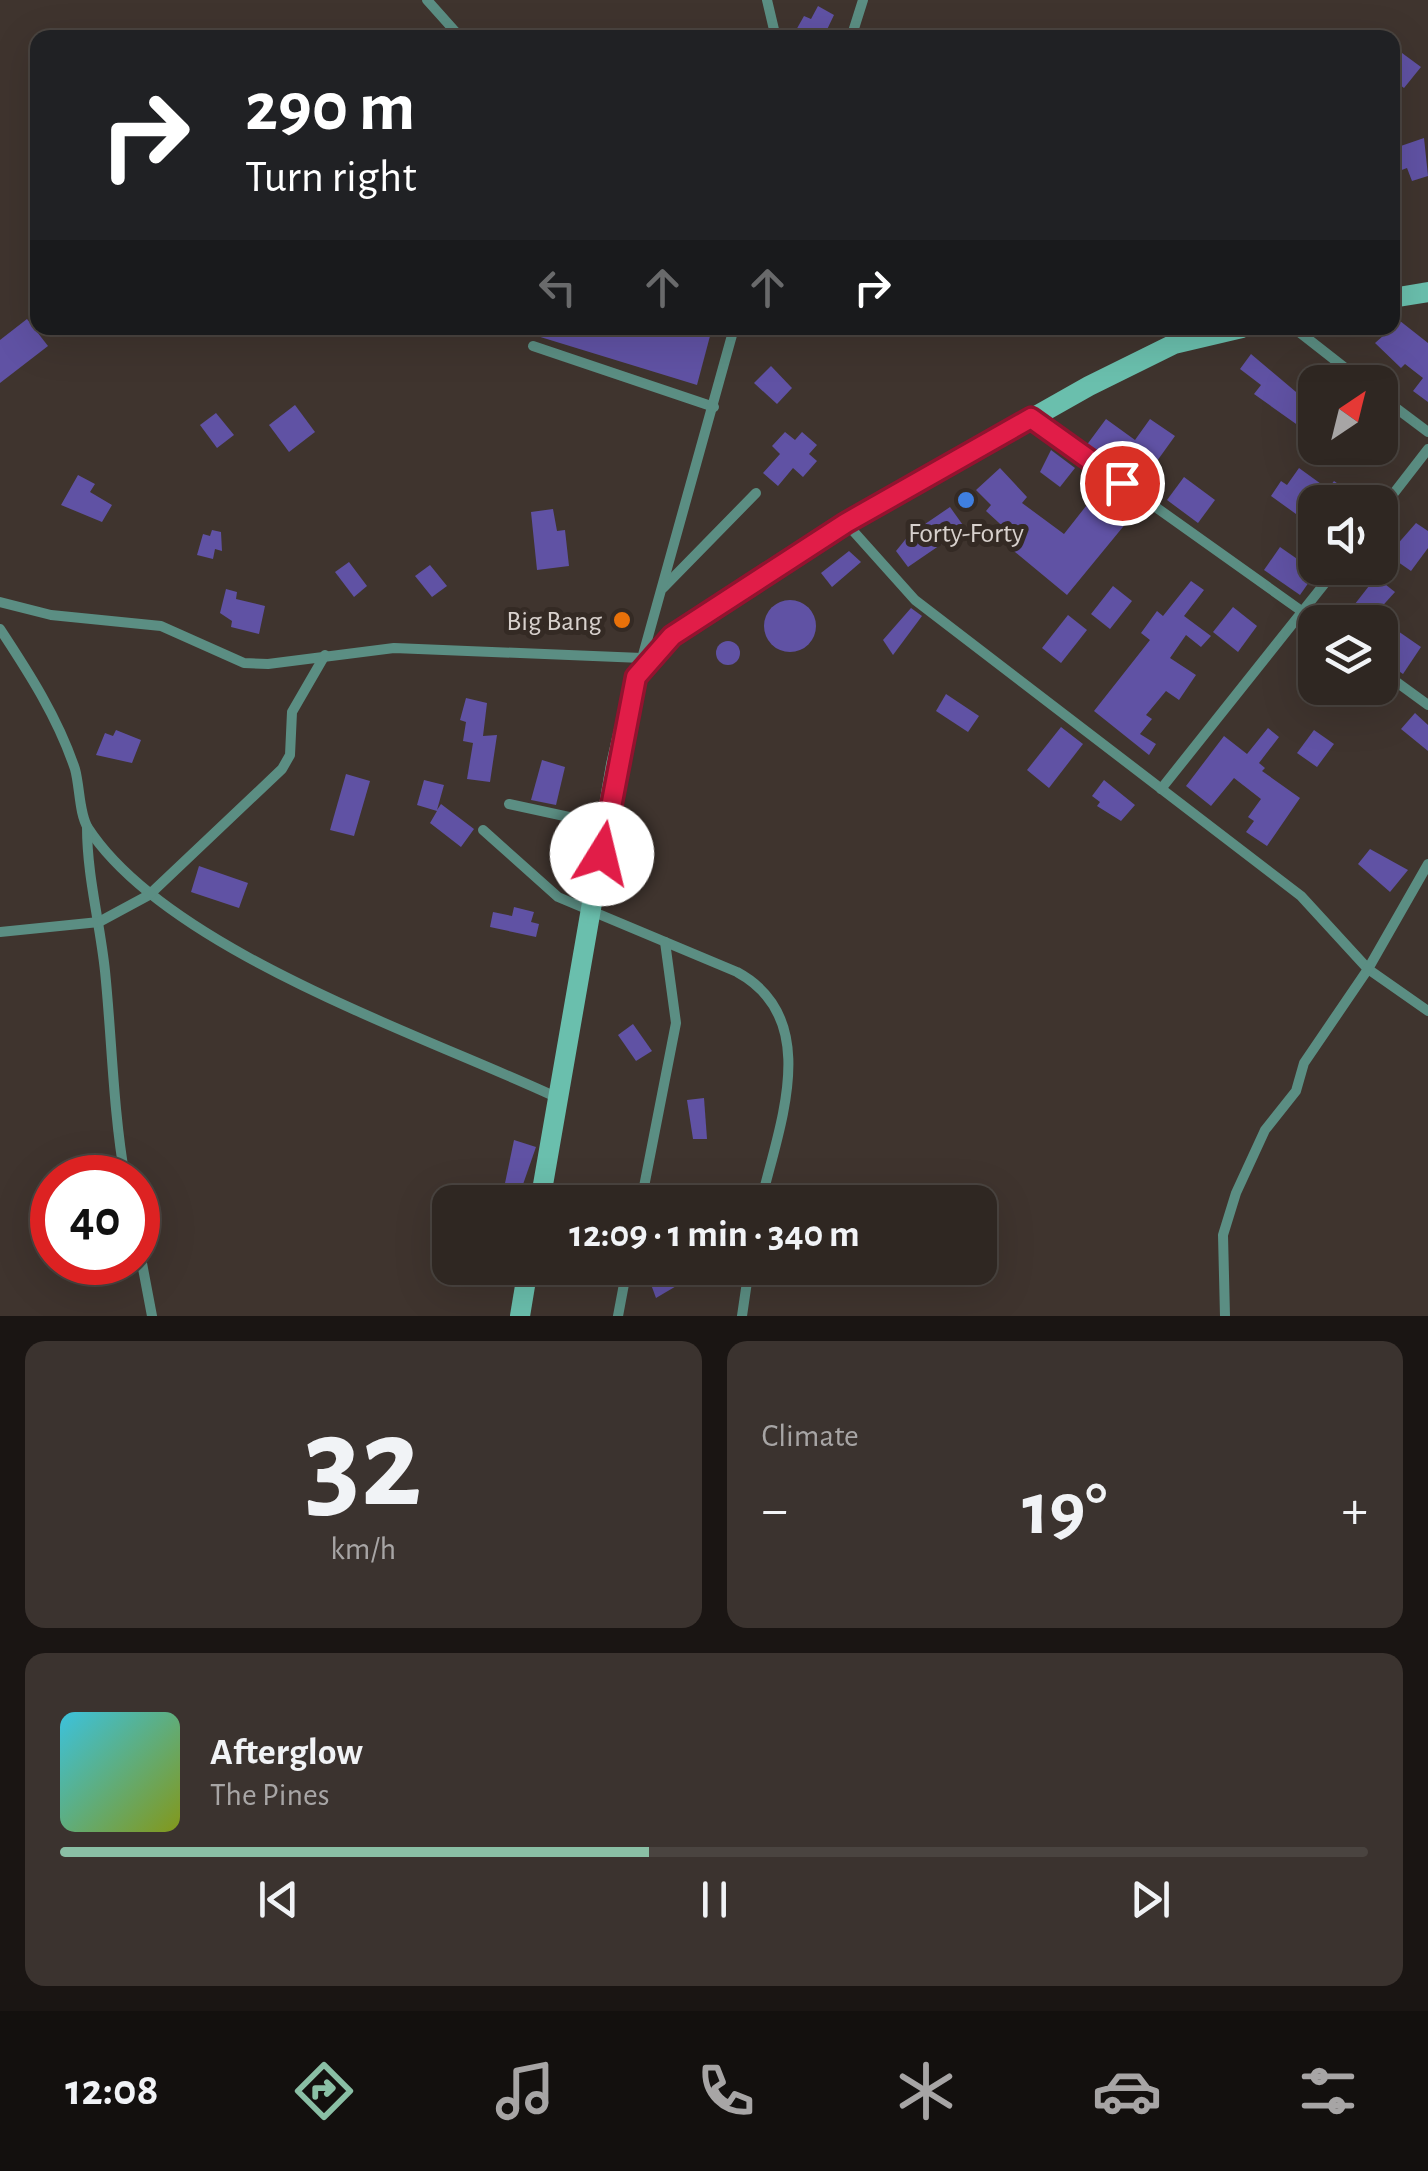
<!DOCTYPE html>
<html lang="en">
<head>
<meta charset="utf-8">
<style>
  body { margin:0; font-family:"Alegreya Sans",sans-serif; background:#3b332f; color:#f1f3f6; height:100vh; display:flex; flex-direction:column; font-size:38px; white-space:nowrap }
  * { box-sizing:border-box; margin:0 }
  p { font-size:32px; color:#a7a5a5 }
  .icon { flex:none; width:55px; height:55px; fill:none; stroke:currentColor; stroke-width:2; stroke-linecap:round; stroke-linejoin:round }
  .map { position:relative; height:1316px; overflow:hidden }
  .details { display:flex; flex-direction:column; gap:25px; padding:25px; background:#1a1513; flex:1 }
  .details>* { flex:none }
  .guide { position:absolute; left:30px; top:30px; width:1370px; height:305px; border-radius:20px; box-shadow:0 10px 40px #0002,0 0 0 2px #4a4440; background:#202124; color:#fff; overflow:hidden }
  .needle { width:65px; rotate:35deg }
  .fabs { position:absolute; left:1298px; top:365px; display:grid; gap:20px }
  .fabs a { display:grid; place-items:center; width:100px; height:100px; border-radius:20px; background:#2f2722; box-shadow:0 10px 40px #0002,0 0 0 2px #4a4440; font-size:50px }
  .speed { position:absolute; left:30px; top:1155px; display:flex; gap:20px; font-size:50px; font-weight:700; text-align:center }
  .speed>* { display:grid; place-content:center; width:130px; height:130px; border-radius:50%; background:#2f2722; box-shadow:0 10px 40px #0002,0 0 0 2px #4a4440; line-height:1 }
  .speed .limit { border:15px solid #d22; background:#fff; color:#111 }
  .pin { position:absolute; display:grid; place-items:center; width:85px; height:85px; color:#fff; margin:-42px; border:5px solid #fff; border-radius:50%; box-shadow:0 2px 10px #0007 }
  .me { position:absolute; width:110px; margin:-55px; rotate:9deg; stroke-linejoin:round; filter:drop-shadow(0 0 8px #0008) }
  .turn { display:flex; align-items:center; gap:35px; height:210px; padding:0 50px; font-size:45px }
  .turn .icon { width:130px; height:130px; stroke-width:2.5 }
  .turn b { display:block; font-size:70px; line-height:85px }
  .lanes { display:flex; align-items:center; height:95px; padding:0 50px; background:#0003; justify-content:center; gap:50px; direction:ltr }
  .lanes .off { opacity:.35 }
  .big { font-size:75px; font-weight:700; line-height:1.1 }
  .details .card { flex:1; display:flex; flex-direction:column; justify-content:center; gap:15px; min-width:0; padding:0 35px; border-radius:20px; background:#3b332f }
  .details .dial { align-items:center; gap:0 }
  .dial b { font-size:130px; line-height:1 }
  .song { display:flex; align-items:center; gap:30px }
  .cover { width:120px; height:120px; border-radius:15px; background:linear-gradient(135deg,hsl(190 70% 55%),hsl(70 70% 35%)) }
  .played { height:10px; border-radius:5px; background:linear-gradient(90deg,#8abfa5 45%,#4a4440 45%) }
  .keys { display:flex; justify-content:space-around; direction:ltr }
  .heat { display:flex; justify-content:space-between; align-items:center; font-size:55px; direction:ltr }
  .details .tiles { flex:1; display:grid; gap:25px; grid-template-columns:1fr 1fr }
  .card:last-child { grid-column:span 2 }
  .trip { position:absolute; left:432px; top:1185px; width:565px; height:100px; border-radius:20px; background:#2f2722; box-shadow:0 10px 40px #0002,0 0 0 2px #4a4440; font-weight:700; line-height:100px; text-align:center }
  .menu { display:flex; height:160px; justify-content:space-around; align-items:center; background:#13100e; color:#a7a5a5 }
  .menu .icon { width:70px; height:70px }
  .menu .selected { color:#8abfa5 }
  .menu b { font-size:45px; color:#f1f3f6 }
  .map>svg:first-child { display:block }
  .building { fill:#6052a4 }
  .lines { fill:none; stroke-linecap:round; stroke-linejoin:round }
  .street { stroke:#5b8e83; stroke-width:10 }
  .secondary { stroke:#6abfad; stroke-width:20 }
  .route-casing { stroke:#92132f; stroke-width:25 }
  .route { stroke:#e11d48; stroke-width:18 }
  .shop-dot { fill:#3f7fe0; stroke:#342a24; stroke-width:4 }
  .food-dot { fill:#e8710a; stroke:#342a24; stroke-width:4 }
  .labels { text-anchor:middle; stroke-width:10; stroke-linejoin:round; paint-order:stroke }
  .poi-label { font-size:28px; fill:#d8d1cd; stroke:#342a24 }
</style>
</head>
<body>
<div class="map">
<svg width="1428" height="1316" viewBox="0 0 1428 1316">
  <rect width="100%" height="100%" fill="#3f342e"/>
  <g class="building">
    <path d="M 818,6 L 834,15 L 823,38 L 795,32 L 804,16 L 811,19 Z"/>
    <path d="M 1402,53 L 1421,67 L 1404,88 L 1392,79 L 1392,65 Z"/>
    <path d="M 1424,138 L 1428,176 L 1412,181 L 1407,168 L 1399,171 L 1392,149 Z"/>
    <path d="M 1395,317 L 1428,343 L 1428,402 L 1413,391 L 1423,378 L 1405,364 L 1401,368 L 1375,343 L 1392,328 Z"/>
    <path d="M 27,319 L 48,346 L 0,383 L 0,340 Z"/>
    <path d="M 511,328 L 668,328 L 710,336 L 697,385 Z"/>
    <path d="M 1251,354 L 1315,408 L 1315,449 L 1301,438 L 1306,431 L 1254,394 L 1261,385 L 1240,369 Z"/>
    <path d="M 771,366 L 792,388 L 777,404 L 754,383 Z"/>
    <path d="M 295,405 L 315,432 L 289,452 L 269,425 Z"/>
    <path d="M 216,413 L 234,435 L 217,448 L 200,425 Z"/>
    <path d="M 1106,419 L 1135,440 L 1150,419 L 1175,436 L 1152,468 L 1119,444 L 1106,461 L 1086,446 Z"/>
    <path d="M 785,432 L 795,440 L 802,432 L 817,445 L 809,454 L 817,461 L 803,477 L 793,468 L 778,486 L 763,473 L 780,454 L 772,446 Z"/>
    <path d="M 1051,450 L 1075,468 L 1060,487 L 1040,472 Z"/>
    <path d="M 1000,468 L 1027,497 L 1022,503 L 1064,534 L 1101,487 L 1128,506 L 1121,517 L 1127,522 L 1067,595 L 1003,542 L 1010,533 L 986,511 L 991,505 L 976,490 Z"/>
    <path d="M 1299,468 L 1328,489 L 1334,481 L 1364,502 L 1315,502 L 1315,522 L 1299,510 L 1296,514 L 1271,496 L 1281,481 L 1287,485 Z"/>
    <path d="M 78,475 L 95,484 L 90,492 L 112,505 L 102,522 L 61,505 Z"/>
    <path d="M 1184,477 L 1215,500 L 1198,523 L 1167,500 Z"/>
    <path d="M 950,507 L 965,528 L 908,567 L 896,551 L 909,535 Z"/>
    <path d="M 553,509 L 557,531 L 565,530 L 569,566 L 537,570 L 531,512 Z"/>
    <path d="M 1416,523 L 1428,531 L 1428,548 L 1411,571 L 1388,555 Z"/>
    <path d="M 212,530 L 221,532 L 222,551 L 215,549 L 213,559 L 197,555 L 203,534 L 210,536 Z"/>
    <path d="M 1280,547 L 1316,572 L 1300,595 L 1264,570 Z"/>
    <path d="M 849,551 L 861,562 L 832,587 L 821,573 Z"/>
    <path d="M 349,562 L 367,586 L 354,597 L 335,572 Z"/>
    <path d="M 430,565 L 447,586 L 432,597 L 415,576 Z"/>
    <path d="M 1376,577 L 1395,592 L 1368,622 L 1351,609 Z"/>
    <path d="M 1191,581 L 1204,590 L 1184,616 L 1211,636 L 1201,647 L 1186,635 L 1170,658 L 1196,675 L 1179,700 L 1166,691 L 1146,715 L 1152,719 L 1140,734 L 1156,744 L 1149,755 L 1094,711 L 1150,640 L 1141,633 L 1157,611 L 1163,616 Z"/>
    <path d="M 1113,586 L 1132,601 L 1110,629 L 1091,614 Z"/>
    <path d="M 226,589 L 237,592 L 236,599 L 265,606 L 259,634 L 231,627 L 232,621 L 220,613 Z"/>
    <circle cx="790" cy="626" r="26"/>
    <path d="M 1233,607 L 1257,626 L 1238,652 L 1213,632 Z"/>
    <path d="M 911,608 L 922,616 L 893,655 L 883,640 Z"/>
    <path d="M 1068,615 L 1087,630 L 1061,663 L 1042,648 Z"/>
    <path d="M 1395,629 L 1421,647 L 1403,674 L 1380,658 L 1380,650 Z"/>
    <circle cx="728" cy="653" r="12"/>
    <path d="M 946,694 L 979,716 L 968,732 L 936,711 Z"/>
    <path d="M 466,698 L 487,703 L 483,736 L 497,735 L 490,782 L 467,779 L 473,743 L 463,741 L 466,722 L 460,720 Z"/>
    <path d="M 1415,713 L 1428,725 L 1428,751 L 1401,729 Z"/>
    <path d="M 1061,727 L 1083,744 L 1049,788 L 1027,770 Z"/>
    <path d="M 1268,728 L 1279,737 L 1259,763 L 1265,768 L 1262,771 L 1300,798 L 1267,846 L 1246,832 L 1254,821 L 1248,817 L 1261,799 L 1234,778 L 1211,806 L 1186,786 L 1224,736 L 1247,754 Z"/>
    <path d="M 116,730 L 141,740 L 132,763 L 96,755 L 105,733 L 113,736 Z"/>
    <path d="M 1314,730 L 1334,744 L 1317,767 L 1297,753 Z"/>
    <path d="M 542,760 L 565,767 L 556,805 L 531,800 Z"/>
    <path d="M 346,774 L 370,781 L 354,836 L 330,830 Z"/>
    <path d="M 424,780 L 444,785 L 437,810 L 441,804 L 474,829 L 461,847 L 430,823 L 437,811 L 417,805 Z"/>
    <path d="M 1104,780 L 1135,805 L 1121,821 L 1097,806 L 1100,802 L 1092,796 Z"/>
    <path d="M 1370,849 L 1408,870 L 1390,892 L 1358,864 Z"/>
    <path d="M 199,866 L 248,883 L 239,908 L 191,892 Z"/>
    <path d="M 514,907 L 534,912 L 531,922 L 539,924 L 536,937 L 490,927 L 493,912 L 512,916 Z"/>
    <path d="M 633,1024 L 652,1051 L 636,1061 L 618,1035 Z"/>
    <path d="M 704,1098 L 707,1139 L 693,1139 L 687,1100 Z"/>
    <path d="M 514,1140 L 536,1147 L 520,1193 L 504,1188 Z"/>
    <path d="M 645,1268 L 668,1268 L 678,1285 L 656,1298 Z"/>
  </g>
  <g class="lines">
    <g class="street">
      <path d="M 427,0 L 461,38"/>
      <path d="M 767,0 L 776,38"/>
      <path d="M 851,38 L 863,0"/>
      <path d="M 1294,328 L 1363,382"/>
      <path d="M 533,346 L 714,407"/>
      <path d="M 1380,396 L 1428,432"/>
      <path d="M 1032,419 L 1317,622"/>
      <path d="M 1380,511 L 1428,449"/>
      <path d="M 846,523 L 915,600 L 1301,896 L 1368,969 L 1428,1011"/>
      <path d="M 663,588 L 756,493"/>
      <path d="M 0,602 L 51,615 L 161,626 L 244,663 L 268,664 L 394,648 L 642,658"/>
      <path d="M 0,629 C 29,673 58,718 75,769 C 80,787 79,814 88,828 C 168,951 426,1036 558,1098"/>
      <path d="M 641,662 L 734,328"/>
      <path d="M 1380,670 L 1428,705"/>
      <path d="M 1161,789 L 1337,568"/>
      <path d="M 509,804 L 606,825"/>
      <path d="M 87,827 C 87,876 100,923 105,971 C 112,1040 113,1109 125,1178"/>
      <path d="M 483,830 L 558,897 L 737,972 C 824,1019 778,1128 761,1202"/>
      <path d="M 0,932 L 99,922 L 149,895 L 282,769 L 290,755 L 292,712 L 325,655"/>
      <path d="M 641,1202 L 676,1023 L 665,942"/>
      <path d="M 138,1242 L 152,1316"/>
      <path d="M 618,1316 L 627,1268"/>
      <path d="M 742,1316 L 749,1268"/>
      <path d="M 1225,1316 L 1223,1235 L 1236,1193 L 1265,1130 L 1296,1091 L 1304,1063 L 1368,969 L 1428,864"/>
    </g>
    <g class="secondary">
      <path d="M 1392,298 L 1428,292"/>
      <path d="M 540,1202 L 616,765 L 636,677 L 672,636 L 846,523 L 1089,386 L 1174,344 L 1242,328"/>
      <path d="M 520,1316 L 528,1268"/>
    </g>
  </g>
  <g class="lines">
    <g class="route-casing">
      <path id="route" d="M 602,854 L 636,677 L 672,636 L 846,523 L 1031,418 L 1122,483"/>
    </g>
    <use href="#route" class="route"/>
  </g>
  <circle class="shop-dot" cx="966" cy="500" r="10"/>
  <circle class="food-dot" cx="622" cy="620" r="10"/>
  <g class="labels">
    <g class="poi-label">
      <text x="966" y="542">Forty-Forty</text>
      <text x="602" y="630" text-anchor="end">Big Bang</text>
    </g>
  </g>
</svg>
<div class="fabs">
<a><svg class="needle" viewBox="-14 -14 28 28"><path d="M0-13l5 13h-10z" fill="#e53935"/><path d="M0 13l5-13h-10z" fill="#a7a5a5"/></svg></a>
<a><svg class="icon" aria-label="sound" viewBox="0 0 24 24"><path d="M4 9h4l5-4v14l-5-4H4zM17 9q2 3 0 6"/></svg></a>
<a><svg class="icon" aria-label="layers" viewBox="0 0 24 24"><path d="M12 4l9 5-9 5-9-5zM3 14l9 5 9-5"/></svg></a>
</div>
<div class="speed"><div class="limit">40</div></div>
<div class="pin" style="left:1122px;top:483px;background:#d93025"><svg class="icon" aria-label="arrive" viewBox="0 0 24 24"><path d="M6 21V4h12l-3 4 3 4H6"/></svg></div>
<svg class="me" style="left:602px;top:854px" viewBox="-20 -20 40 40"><circle r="19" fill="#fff"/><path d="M0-13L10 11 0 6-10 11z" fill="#e11d48"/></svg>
<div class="trip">12:09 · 1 min · 340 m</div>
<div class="guide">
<div class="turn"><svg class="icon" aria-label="right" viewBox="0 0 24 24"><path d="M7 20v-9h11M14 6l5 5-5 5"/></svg><div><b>290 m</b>Turn right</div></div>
<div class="lanes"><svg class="icon off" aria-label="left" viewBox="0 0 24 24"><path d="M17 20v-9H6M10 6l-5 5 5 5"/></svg><svg class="icon off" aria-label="ahead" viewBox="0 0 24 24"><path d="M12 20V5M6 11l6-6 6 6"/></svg><svg class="icon off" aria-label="ahead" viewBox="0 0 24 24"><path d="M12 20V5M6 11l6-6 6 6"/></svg><svg class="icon" aria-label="right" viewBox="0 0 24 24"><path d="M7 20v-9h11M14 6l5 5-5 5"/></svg></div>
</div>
</div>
<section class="details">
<div class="tiles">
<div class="card dial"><b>32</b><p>km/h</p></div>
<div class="card"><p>Climate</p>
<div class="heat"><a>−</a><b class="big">19°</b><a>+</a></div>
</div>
<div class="card">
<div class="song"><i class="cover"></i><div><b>Afterglow</b><p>The Pines</p></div></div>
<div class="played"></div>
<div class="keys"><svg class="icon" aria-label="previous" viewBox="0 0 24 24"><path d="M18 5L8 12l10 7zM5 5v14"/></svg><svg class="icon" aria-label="pause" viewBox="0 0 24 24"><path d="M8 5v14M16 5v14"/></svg><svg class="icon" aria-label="next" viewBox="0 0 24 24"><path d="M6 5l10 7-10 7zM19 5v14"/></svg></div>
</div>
</div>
</section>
<nav class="menu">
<b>12:08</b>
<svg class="icon selected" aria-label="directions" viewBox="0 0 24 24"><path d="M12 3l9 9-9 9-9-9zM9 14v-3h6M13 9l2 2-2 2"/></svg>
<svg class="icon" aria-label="music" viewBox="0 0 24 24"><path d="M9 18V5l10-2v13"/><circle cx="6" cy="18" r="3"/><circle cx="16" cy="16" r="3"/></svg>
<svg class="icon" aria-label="phone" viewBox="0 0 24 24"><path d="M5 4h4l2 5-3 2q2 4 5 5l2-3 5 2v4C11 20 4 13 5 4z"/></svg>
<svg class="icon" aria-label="climate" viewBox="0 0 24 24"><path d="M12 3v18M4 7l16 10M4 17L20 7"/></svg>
<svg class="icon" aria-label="car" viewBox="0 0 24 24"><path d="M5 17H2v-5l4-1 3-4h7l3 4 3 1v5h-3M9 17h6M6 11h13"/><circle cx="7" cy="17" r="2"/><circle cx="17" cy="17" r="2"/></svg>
<svg class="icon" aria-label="filters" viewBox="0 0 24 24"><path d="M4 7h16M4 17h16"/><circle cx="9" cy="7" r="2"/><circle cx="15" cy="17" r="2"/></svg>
</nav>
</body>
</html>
